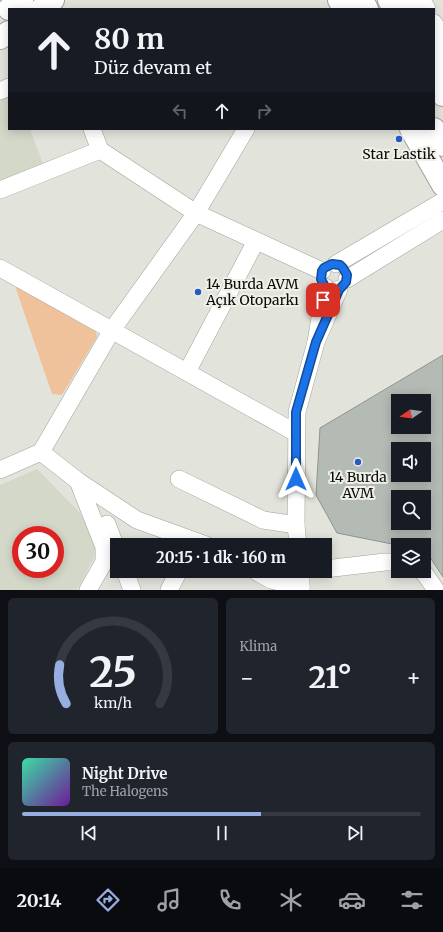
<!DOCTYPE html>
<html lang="tr">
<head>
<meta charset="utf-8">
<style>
  body { margin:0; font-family:Merriweather,serif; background:#20242c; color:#f1f3f6; height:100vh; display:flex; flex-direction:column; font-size:15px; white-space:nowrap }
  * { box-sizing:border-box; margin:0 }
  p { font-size:13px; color:#9ea1a6 }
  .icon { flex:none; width:22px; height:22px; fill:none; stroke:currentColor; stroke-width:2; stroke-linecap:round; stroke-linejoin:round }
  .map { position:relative; height:590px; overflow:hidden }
  .panel { display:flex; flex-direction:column; gap:8px; padding:8px; background:#0d0f14; flex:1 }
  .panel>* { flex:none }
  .banner { position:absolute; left:8px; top:8px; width:427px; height:122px; border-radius:0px; box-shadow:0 2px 10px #0003; background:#171b24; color:#f1f3f6; overflow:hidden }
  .needle { width:26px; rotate:257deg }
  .buttons { position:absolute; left:391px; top:394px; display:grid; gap:8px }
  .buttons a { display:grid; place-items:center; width:40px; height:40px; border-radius:0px; background:#171b24; box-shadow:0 2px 10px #0003; font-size:20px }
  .speed { position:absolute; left:12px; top:526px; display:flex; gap:8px; font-size:20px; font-weight:700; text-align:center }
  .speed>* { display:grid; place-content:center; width:52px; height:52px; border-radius:50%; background:#171b24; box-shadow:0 2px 10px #0003; line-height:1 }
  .speed .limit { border:6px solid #d22; background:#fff; color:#111 }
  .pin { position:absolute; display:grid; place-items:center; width:34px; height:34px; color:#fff; margin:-17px; border-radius:8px; box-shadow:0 2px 6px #0006 }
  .me { position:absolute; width:44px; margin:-22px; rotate:0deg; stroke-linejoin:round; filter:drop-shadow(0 0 3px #0008) }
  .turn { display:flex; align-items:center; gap:14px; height:84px; padding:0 20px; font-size:18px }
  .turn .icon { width:52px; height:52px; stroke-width:2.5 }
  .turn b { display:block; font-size:28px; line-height:34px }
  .lanes { display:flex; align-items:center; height:38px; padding:0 20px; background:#0003; justify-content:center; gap:20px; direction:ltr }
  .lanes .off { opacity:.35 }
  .big { font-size:30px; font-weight:700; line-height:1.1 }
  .panel .tile { flex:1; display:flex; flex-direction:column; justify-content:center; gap:6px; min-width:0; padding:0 14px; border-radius:6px; background:#20242c }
  .panel .dial { align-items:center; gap:0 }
  .dial svg { height:104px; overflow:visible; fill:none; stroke:#363941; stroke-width:7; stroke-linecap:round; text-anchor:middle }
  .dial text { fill:#f1f3f6; stroke:none }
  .song { display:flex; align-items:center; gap:12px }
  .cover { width:48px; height:48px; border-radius:6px; background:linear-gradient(135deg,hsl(160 70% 55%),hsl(280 70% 35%)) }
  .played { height:4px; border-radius:2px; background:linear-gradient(90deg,#97aee1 60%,#363941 60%) }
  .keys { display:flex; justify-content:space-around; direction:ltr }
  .heat { display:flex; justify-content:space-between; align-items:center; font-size:22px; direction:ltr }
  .panel .tiles { flex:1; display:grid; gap:8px; grid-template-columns:1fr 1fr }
  .tile:last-child { grid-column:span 2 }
  .trip { position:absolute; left:110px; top:538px; width:222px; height:40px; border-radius:0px; background:#171b24; box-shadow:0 2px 10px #0003; font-weight:700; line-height:40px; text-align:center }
  .tabs { display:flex; height:64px; justify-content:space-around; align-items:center; background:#090b0e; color:#9ea1a6 }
  .tabs .icon { width:28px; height:28px }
  .tabs .on { color:#97aee1 }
  .tabs b { font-size:18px; color:#f1f3f6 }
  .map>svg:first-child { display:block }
  .built { fill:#d4d8c9; fill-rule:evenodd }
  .green { fill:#f0c29b }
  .building { fill:#b4bab4; stroke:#8e948f; fill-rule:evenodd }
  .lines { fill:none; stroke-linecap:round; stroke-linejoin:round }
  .minor-casing { stroke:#a0a29a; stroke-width:18 }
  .highway-casing { stroke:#a0a29a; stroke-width:24 }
  .minor { stroke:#fff; stroke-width:17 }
  .highway { stroke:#fff; stroke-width:22 }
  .route-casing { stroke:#114b97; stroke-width:10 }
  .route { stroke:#1a73e8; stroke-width:7 }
  .poi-dot { fill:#2959c7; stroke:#eff1e9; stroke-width:1.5 }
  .labels { text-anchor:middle; stroke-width:4; stroke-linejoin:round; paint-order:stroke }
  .poi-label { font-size:14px; fill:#0b0c09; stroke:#eff1e9 }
</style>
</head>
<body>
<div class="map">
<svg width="443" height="590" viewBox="0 0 443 590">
  <rect width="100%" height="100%" fill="#e2e4dc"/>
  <g class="built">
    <path d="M 9,96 L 9,129 L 30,129 L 43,164 L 0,181 L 0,100 Z"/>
    <path d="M 37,469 L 83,516 L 97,552 L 77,590 L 0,590 L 0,485 ZM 21,535 L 55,535 L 55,569 L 21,569 Z"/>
  </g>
  <path class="green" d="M 18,283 L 95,328 L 97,337 L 62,395 L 52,394 L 16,289 Z"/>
  <path class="building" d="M 443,355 L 443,577 L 424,548 L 424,545 L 397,545 L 337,533 L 316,495 L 320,428 ZM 398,401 L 424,401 L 424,427 L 398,427 ZM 398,449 L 424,449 L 424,475 L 398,475 ZM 398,497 L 424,497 L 424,523 L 398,523 Z"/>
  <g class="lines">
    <g class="minor-casing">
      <g id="minor">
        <path d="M 422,0 L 427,9"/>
        <path d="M 434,23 L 443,39"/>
        <path d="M 0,91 L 9,87"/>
        <path d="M 92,129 L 100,150 L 196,213 L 322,271"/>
        <path d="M 0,190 L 100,150"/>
        <path d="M 336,264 L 443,201"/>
        <path d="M 0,268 L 296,433"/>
        <path d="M 347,279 L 443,220"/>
        <path d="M 325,287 L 316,342 L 339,289"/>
        <path d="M 187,372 L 256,241"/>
        <path d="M 41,452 L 78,481 L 137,520 L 206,545"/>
        <path d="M 0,470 L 41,452 L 112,330 L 196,213 L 246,129"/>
        <path d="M 179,479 L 263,520 L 296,525"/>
        <path d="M 78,481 L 104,547 L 104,562 L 88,590"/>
        <path d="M 107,524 L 117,550"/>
        <path d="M 298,545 L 296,525 L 297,412 L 316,342"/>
        <path d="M 325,569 L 385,562 L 398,562"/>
        <path d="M 125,571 L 132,590"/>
        <path d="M 255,571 L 271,580 L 301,587"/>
        <path d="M 301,571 L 301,590"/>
        <path d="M 421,571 L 425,574 L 436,590"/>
        <path d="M 169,590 L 179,571"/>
      </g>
    </g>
    <g class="highway-casing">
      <g id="highway">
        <path d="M 339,0 L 344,9"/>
        <path d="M 362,0 L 367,9"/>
        <path d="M 389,0 L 394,9"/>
        <path d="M 408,0 L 413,9"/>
        <path d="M 9,9 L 22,0"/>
        <path d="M 41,9 L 53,0"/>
        <path d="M 0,38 L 9,32"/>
        <path d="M 434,46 L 443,62"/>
        <path d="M 434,79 L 443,95"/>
        <path d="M 411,129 L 443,185"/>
        <path d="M 434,129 L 443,145"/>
      </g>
    </g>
    <use href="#minor" class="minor"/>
    <use href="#highway" class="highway"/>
  </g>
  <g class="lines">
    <g class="route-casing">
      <path id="route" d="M 296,479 L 296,412 L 316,342 L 339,290 L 346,282 L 347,275 L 343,268 L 340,265 L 332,264 L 324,268 L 322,271 L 321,279 L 325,287 L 323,300"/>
    </g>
    <use href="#route" class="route"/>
  </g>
  <g class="poi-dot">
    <circle cx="399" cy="139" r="4"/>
    <circle cx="198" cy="292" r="4"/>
    <circle cx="358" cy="462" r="4"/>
  </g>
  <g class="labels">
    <g class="poi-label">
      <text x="399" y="159">Star Lastik</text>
      <text x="206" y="289" text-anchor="start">14 Burda AVM<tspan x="206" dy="16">Açık Otoparkı</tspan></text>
      <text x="358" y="482">14 Burda<tspan x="358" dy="16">AVM</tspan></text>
    </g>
  </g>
</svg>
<div class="buttons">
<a><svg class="needle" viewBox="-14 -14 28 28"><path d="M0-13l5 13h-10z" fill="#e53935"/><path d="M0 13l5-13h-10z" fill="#9ea1a6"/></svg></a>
<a><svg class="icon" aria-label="sound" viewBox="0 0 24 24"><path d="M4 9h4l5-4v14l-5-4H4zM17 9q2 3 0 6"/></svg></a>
<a><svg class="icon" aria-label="search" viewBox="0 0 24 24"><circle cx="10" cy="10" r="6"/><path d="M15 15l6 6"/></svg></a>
<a><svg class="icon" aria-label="layers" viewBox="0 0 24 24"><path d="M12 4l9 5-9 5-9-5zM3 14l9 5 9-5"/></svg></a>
</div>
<div class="speed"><div class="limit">30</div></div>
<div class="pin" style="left:323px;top:300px;background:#d93025"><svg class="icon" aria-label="arrive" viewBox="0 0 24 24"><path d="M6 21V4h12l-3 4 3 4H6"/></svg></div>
<svg class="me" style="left:296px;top:479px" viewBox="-20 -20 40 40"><path d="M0-17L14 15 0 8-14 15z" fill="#1a73e8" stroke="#fff" stroke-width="4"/></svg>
<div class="trip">20:15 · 1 dk · 160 m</div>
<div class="banner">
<div class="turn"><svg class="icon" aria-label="ahead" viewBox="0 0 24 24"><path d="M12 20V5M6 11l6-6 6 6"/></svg><div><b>80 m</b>Düz devam et</div></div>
<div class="lanes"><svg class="icon off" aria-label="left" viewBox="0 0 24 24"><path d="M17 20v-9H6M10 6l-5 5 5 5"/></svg><svg class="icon" aria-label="ahead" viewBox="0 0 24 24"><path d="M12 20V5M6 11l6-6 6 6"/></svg><svg class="icon off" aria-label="right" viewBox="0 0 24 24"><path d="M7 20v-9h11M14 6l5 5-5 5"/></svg></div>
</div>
</div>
<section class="panel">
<div class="tiles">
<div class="tile dial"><svg viewBox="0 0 100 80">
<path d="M14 69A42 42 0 1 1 86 69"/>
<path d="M14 69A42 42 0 0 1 9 39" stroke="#97aee1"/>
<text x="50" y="56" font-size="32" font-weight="700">25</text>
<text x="50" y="72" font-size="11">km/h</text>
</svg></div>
<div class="tile"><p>Klima</p>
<div class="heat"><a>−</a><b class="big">21°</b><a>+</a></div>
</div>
<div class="tile">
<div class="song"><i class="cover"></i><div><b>Night Drive</b><p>The Halogens</p></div></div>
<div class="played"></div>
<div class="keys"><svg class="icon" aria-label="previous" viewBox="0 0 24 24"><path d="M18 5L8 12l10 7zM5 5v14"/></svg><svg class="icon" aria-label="pause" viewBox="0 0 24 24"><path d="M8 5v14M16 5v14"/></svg><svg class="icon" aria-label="next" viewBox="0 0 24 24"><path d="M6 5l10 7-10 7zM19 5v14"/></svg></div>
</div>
</div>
</section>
<nav class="tabs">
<b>20:14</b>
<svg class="icon on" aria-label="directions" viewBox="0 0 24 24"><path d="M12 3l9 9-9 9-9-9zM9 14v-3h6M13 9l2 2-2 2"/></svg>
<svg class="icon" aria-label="music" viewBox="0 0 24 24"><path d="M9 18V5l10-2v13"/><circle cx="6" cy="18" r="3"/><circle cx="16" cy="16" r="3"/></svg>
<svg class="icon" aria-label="phone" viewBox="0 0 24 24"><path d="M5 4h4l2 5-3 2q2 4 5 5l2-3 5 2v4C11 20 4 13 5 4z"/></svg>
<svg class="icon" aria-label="climate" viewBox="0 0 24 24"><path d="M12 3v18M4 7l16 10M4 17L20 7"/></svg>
<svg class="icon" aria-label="car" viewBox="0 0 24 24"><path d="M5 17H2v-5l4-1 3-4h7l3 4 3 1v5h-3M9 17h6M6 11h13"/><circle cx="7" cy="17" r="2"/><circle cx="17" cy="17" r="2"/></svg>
<svg class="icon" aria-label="filters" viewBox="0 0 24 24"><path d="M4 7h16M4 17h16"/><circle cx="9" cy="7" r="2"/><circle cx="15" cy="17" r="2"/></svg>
</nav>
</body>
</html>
